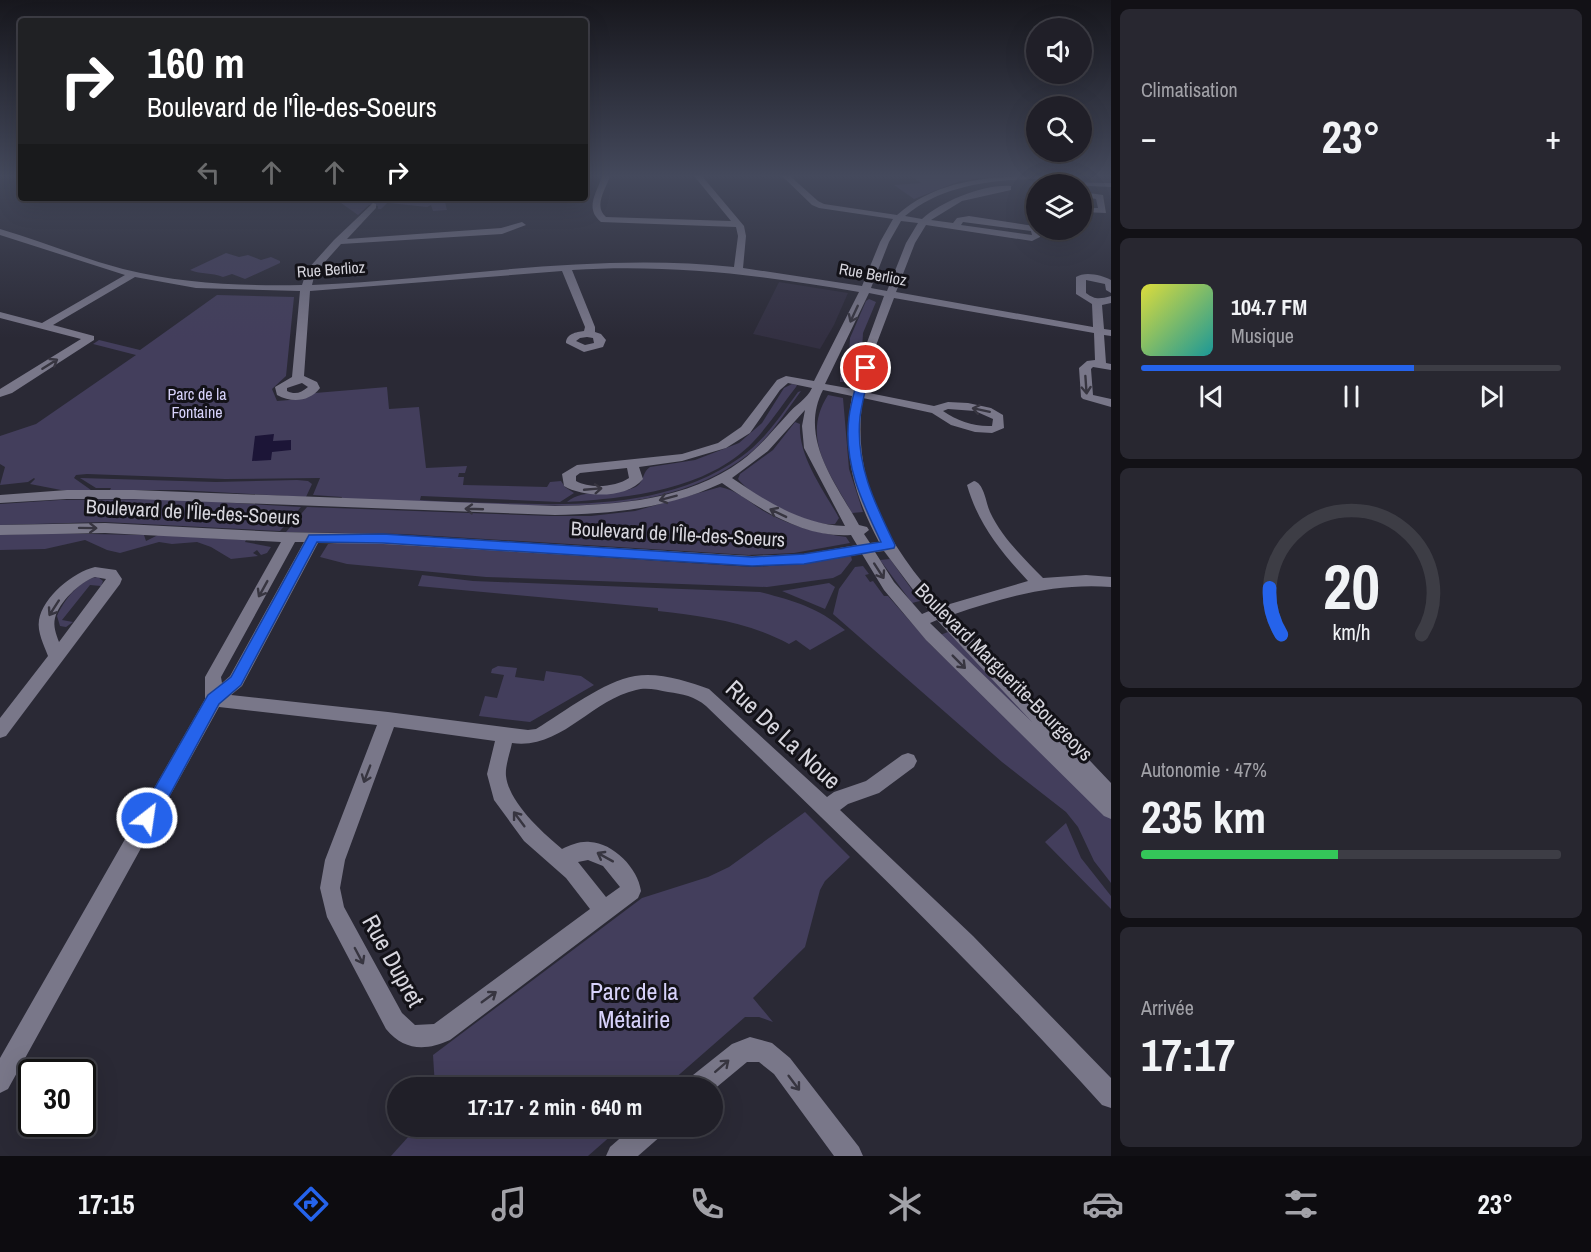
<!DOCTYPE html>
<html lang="fr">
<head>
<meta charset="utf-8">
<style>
  body { margin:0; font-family:"Archivo Narrow",sans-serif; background:#282730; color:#f1f3f6; height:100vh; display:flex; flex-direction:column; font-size:22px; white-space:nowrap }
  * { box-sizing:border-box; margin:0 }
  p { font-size:20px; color:#a2a2a8 }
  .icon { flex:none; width:33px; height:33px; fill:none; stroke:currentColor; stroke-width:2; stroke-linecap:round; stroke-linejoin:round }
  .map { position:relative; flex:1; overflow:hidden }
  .sheet { display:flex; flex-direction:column; gap:9px; padding:9px; background:#121116; width:480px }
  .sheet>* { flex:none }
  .hud { position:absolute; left:18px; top:18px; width:570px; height:183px; border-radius:6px; box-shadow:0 6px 24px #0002,0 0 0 2px #3d3d45; background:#202124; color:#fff; overflow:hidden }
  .fabs { position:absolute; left:1026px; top:18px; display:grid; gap:12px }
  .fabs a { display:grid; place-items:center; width:66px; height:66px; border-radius:50%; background:#201f28; box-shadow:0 6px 24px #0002,0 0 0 2px #3d3d45; font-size:30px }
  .speed { position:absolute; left:18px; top:1059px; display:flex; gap:12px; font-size:30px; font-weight:700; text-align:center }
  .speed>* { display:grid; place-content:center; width:78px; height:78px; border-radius:50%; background:#201f28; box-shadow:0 6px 24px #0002,0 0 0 2px #3d3d45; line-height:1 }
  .speed .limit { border:3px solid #111; border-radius:9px; background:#fff; color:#111 }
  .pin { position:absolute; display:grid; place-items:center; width:51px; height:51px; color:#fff; margin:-26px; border:3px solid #fff; border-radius:50%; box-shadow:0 2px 6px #0007 }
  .me { position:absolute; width:66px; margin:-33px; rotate:30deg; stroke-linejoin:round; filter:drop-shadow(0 0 4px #0008) }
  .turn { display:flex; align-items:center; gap:21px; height:126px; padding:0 30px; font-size:27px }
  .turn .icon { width:78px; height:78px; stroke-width:2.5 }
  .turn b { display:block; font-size:42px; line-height:51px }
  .lanes { display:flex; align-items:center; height:57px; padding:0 30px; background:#0003; justify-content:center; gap:30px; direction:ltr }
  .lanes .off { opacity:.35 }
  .big { font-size:45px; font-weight:700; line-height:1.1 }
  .sheet .card { flex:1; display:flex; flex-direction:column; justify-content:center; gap:9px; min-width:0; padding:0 21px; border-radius:9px; background:#282730 }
  .sheet .dial { align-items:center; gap:0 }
  .dial svg { height:156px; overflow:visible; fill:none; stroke:#3d3d45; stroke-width:7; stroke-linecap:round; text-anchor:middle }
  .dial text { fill:#f1f3f6; stroke:none }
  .song { display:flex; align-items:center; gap:18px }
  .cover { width:72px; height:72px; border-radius:9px; background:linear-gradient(135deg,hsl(60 70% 55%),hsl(180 70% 35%)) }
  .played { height:6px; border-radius:3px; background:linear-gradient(90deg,#2563eb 65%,#3d3d45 65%) }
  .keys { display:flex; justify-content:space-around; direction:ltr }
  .heat { display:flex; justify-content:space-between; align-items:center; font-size:33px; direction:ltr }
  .charge { height:9px; border-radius:4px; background:linear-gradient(90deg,#34c759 47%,#3d3d45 0) }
  .trip { position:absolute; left:387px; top:1077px; width:336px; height:60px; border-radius:30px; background:#201f28; box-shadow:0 6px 24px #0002,0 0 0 2px #3d3d45; font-weight:700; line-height:60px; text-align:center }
  .dock { display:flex; height:96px; justify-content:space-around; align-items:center; background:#0d0c10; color:#a2a2a8 }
  .dock .icon { width:42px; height:42px }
  .dock .current { color:#2563eb }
  .dock b { font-size:27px; color:#f1f3f6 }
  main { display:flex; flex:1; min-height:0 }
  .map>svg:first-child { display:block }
  .built { fill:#333042 }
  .green { fill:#433e5c }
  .water { fill:#1c1537 }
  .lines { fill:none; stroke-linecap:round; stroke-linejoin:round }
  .minor { fill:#797789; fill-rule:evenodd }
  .oneway { stroke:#373540 }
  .route { fill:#2563eb; stroke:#184099; stroke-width:1.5 }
  .labels { text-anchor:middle; stroke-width:6; stroke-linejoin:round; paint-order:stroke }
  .far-street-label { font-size:16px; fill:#d7d6de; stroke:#131218 }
  .far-park-label { font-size:16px; fill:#d7d2fa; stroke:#131218 }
  .street-label { font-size:20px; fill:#d7d6de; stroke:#131218 }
  .near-street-label { font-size:24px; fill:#d7d6de; stroke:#131218 }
  .near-park-label { font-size:24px; fill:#d7d2fa; stroke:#131218 }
</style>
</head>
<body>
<main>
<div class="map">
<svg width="1111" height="1156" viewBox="0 0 1111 1156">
  <rect width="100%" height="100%" fill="#2a2935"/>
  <path class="built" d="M 779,282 L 848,293 L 834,325 L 820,349 L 753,334 Z"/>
  <g class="green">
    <path d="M 912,176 L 998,176 L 960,181 L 914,199 L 894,185 L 921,183 Z"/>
    <path d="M 334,198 L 392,198 L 381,209 L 378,209 L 378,206 L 369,205 L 358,215 Z"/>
    <path d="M 394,198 L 434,198 L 433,201 L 444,198 L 447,210 L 433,211 L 431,205 L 427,207 L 389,203 Z"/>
    <path d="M 226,253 L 239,257 L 248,255 L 261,260 L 271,257 L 280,261 L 280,263 L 245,279 L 232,274 L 223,277 C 211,272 202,275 190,270 Z"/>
    <path d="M 217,295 L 294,297 L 286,376 L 272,389 L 277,401 L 301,399 L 315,393 L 387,387 L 389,409 L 419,407 L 426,468 L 467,466 L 465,473 L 459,473 L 458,477 L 464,477 L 463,485 L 547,487 L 550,482 L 561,481 L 565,487 L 574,493 L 560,502 L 421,496 L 420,500 C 445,502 472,502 498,503 C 580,506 671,507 741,457 C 765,440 781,415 798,392 L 801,391 C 785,413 770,437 749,454 C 675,512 575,507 487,504 C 438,502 390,501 341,499 L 342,497 L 313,495 L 320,478 L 225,479 L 87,474 L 76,475 L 74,478 L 91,490 L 61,490 L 30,484 L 35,479 L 34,478 L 28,482 L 0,485 L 5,467 L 0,464 L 0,436 L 36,424 L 136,355 L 93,344 L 99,340 L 140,350 Z"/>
    <path d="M 869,299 L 876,302 L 863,333 L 862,350 L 849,382 L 840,382 L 840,375 L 849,355 L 850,338 L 866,301 Z"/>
    <path d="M 792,384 L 797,385 L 796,387 C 782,405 769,425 753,442 C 707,490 629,498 567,502 C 584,487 613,497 633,488 C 645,484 641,473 650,467 L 695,460 L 739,443 L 762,423 L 784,388 Z"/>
    <path d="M 828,395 L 843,398 L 849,469 L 863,512 L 852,513 C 831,474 800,439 828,395 Z"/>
    <path d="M 795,422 L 800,424 C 798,457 824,490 839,518 L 835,524 C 810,527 754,499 738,479 L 740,474 L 773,450 Z"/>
    <path d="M 80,478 L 216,482 L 297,480 L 308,481 L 312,484 L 306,497 L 178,490 L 110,490 L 111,488 L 96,488 Z"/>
    <path d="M 720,487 C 739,490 753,506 769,514 C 794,527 819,533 846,537 L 850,543 L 794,553 L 749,555 L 403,534 L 286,532 L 307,507 L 551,516 L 591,516 L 635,511 Z"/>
    <path d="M 169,499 L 301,507 L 280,531 L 104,522 L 0,525 L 0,504 L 60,500 Z"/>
    <path d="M 44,533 L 141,535 L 144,535 L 146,541 L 158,535 L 246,540 L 245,542 L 271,547 L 267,553 L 261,555 L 257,550 L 253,553 L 258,556 L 231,559 L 211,547 L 197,542 L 172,544 L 159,542 L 120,553 L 107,550 L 85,540 L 45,549 L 0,550 L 0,535 Z"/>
    <path d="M 337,543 L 382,543 L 753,567 L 801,564 L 851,556 L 852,560 L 841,574 L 833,578 L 767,587 L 486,577 L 347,564 L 320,557 L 328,544 Z"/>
    <path d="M 890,559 L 920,601 L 912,603 L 880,560 Z"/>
    <path d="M 863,566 L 869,574 L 865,575 L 870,582 L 873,581 L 884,596 L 888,596 L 931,645 L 1111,817 L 1111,883 L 1094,861 L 1078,827 L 1066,812 L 1002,762 L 833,614 L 839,589 L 855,567 Z"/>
    <path d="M 422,575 L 473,581 L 760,592 C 794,601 817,607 845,630 L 810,650 L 796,640 L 789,644 C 749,622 703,616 658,611 L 658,608 L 418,586 Z"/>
    <path d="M 98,577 L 103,581 L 101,586 L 90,585 L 62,620 L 73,622 L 66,627 L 60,626 L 57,616 C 63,601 81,578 98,577 Z"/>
    <path d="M 829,583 L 835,587 L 825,609 L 782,591 Z"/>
    <path d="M 948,632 L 1070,759 L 940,635 Z"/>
    <path d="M 498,666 L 517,668 L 515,677 L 544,681 L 546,671 L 581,676 L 594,685 L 530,722 L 479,716 L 485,696 L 497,698 L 504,675 L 491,673 L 492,669 Z"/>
    <path d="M 805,812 L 850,857 L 825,881 L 820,890 L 805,947 L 753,998 L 773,1022 L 759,1017 L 745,1017 L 665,1087 L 435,1087 L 433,1055 L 642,898 L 708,877 L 729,867 Z"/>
    <path d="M 1066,823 L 1081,858 L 1111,896 L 1111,909 L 1045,842 Z"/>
    <path d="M 418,1126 L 621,1126 L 621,1127 L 588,1156 L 391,1156 Z"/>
  </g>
  <path class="water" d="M 274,434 L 273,441 L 291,440 L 291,450 L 272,452 L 271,460 L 252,461 L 255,436 Z"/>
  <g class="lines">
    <g class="minor">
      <path d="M 602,176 L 610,176 C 606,189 593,206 606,217 L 731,221 L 694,176 L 702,176 L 744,226 L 746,236 L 743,268 L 862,286 L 880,242 L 893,219 L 819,208 L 812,205 L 782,176 L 790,176 L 818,201 L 824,204 L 897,215 C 940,176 999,176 1054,176 L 1050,178 C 999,180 946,182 905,216 L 922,219 C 942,201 984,184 1011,186 L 1011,190 L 962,201 L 931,220 L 953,223 L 957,218 L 969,216 L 1034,226 L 1040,231 L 1040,237 L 1032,241 L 926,225 L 915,243 L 896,292 L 1093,327 L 1092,304 L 1076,294 L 1076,277 C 1085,271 1102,275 1111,280 L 1111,293 L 1106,290 L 1105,284 L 1086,280 L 1086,293 C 1095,300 1100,299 1111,296 L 1111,303 L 1102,305 L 1104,329 L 1111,330 L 1111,336 L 1104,335 L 1106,363 L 1111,364 L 1111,370 L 1093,367 L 1091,369 L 1093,395 L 1111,399 L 1111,407 L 1083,399 L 1081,397 L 1079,368 L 1087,361 L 1095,360 L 1094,333 L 894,298 L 875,348 L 864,392 L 934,406 L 948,402 L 968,403 L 991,408 L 1003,415 L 1004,428 L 992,433 L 975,432 L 951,425 L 932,413 L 863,398 C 850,482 889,547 943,606 L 1028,581 C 1001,552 978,524 967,485 L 974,481 C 984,483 986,503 990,512 C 1002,538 1024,558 1043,578 L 1086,575 L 1111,577 L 1111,587 C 1054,583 1005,597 952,615 L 1111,783 L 1111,819 L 1104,816 L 926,640 L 884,590 L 862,554 L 804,564 L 752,566 L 383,544 L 318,543 L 242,686 L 231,695 L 388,712 L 528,730 L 536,729 C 564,712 604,681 635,676 C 659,672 687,681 709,689 L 827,797 L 834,792 L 866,781 L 902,755 L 908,753 L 914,755 L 917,761 L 914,767 L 879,793 L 848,804 L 840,810 L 973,936 L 1111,1078 L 1111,1108 L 1102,1105 C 976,965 841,836 706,706 C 694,696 683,694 668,692 C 658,690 646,687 636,690 C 591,700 561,750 512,743 C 510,753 505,766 506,776 C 509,803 543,833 562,849 C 571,845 580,841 590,842 C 613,843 638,868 641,891 L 638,898 L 450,1040 C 426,1051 404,1051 386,1029 L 327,917 L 320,888 L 325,860 L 377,725 L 219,707 L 8,1089 L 0,1093 L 0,1058 L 205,699 L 205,677 L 281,542 L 105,533 L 0,535 L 0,525 L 105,523 L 280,532 L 383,534 L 752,556 L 804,554 L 857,545 L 851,535 C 803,538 760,509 722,483 C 669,508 612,514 555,515 L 134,499 L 67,499 L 0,503 L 0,495 L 67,490 L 134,490 L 555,506 C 618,505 688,500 741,461 C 759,448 772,431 787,415 C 795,405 807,399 812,388 L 788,383 L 780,390 L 750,433 L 726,448 L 682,461 L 639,467 L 643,479 C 627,499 584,498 564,486 L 562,474 L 577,465 L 682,454 L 718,443 L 741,427 L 777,380 L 786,376 L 814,381 L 859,292 C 760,275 672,264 572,270 L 595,327 L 595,332 L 601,334 L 606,340 L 603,347 L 584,352 L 566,343 C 566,334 576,332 584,331 L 585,327 L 562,271 L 310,291 L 304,376 L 317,382 L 320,388 C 309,402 292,403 277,395 L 275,387 L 292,377 L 300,291 L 196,288 L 135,277 L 53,325 L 94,336 L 94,340 L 12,393 L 0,397 L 0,389 L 81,339 L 0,318 L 0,312 L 42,323 L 125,275 L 0,235 L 0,229 C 41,241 81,258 123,269 C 182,284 242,286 302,285 L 307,270 L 334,240 L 373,203 L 376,204 L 376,208 L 347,239 L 501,228 L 522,222 L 526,225 L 502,234 L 341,244 L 315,273 L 312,285 C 452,279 592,252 734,267 L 738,236 L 736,227 L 601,222 C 584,208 597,193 602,176 ZM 901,221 L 918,223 L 906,243 L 887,291 L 871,288 L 889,242 ZM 963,222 L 1031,231 L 1032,235 L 961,225 ZM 869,293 L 884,296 L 865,348 L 853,389 L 825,384 ZM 587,337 L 593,338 L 594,343 L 585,345 L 576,341 L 580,338 ZM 302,383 L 308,387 C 301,393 295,395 287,391 L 287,388 ZM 823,390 L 852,396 C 842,452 853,493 879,542 L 870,543 L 864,534 L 869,530 L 867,527 L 859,525 C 837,485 798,438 823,390 ZM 948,409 L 975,411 L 993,419 L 992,426 C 975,427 957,421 943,411 ZM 805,410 L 802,426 L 804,448 L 845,526 C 803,525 766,501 732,478 L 768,451 ZM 627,468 L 629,478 C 616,487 590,489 576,481 L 576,476 L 580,473 ZM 295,542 L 304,542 L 230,676 L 222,683 L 221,677 ZM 884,551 L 929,611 L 922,614 L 894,582 L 875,552 ZM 937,620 L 948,632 L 1032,722 L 930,623 ZM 394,727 L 495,741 L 487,774 L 494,800 L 524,841 L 566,878 L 590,909 L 434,1024 L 415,1025 L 402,1013 L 344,907 L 340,888 L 345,860 ZM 588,860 L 603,866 L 620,887 L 606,897 L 578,862 Z"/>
      <path d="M 1051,182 L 1111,183 L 1111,187 L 1047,184 Z"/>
      <path d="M 1082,192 L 1103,195 L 1106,213 L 1082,212 L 1082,208 L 1098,208 L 1096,199 L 1082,196 Z"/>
      <path d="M 95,567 L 116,570 L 122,579 L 120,584 L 6,736 L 0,738 L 0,718 L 48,656 C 44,645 37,632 39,620 C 43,597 73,572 95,567 ZM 95,577 L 106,579 L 59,642 C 56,634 53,626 55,618 C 59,602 80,582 95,577 Z"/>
      <path d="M 750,1037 L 772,1043 L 790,1058 L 859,1147 L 863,1156 L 834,1156 L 774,1074 L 759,1062 L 747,1062 L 712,1091 L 712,1088 L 685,1088 L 688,1079 L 732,1044 Z"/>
      <path d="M 634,1126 L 665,1126 L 662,1135 L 638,1156 L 606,1156 L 610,1147 Z"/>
    </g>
  </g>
  <defs><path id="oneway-shaft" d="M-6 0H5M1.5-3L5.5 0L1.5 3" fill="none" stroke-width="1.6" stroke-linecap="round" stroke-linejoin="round" transform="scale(1.5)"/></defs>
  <g class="oneway">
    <use href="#oneway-shaft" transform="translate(854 314) rotate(115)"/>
    <use href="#oneway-shaft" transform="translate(50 364) rotate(-32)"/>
    <use href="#oneway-shaft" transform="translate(1086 385) rotate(86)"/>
    <use href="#oneway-shaft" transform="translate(981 410) rotate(-168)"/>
    <use href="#oneway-shaft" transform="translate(593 489) rotate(-5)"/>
    <use href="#oneway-shaft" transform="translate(668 498) rotate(165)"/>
    <use href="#oneway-shaft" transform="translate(474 509) rotate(-178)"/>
    <use href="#oneway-shaft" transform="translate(778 513) rotate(-154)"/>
    <use href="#oneway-shaft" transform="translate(88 528) rotate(1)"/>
    <use href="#oneway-shaft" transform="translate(879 571) rotate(57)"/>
    <use href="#oneway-shaft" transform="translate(263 589) rotate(119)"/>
    <use href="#oneway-shaft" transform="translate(54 608) rotate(123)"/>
    <use href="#oneway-shaft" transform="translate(959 662) rotate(45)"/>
    <use href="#oneway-shaft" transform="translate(367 774) rotate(111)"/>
    <use href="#oneway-shaft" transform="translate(519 819) rotate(-127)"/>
    <use href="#oneway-shaft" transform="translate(605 857) rotate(-151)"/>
    <use href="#oneway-shaft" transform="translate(359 956) rotate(62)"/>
    <use href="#oneway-shaft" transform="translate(489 997) rotate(-36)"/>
    <use href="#oneway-shaft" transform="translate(722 1066) rotate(-41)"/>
    <use href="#oneway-shaft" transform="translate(794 1083) rotate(53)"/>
  </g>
  <linearGradient id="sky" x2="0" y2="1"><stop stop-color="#17171d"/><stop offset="0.52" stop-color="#44495c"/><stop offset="1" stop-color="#44495c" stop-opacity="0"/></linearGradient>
  <rect width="1111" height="338" fill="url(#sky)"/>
  <path class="route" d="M 866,364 L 871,368 C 867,384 862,401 860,417 C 855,464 875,504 895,545 L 894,548 L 804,564 L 752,566 L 383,543 L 317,542 L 241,685 L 219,704 L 154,824 L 147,826 L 141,824 L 139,818 L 141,812 L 208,695 L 231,677 L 309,535 L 383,534 L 752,557 L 804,554 L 881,542 C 862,502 843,463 849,417 C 851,401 857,384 860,368 Z"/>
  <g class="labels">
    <g class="far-street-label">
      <text transform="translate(331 269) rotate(-4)" y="6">Rue Berlioz</text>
      <text transform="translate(873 274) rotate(10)" y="6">Rue Berlioz</text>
    </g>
    <g class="far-park-label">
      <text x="197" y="400">Parc de la<tspan x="197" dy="18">Fontaine</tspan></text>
    </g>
    <g class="street-label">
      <text transform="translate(193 512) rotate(3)" y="7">Boulevard de l'Île-des-Soeurs</text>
      <text transform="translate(678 534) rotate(3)" y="7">Boulevard de l'Île-des-Soeurs</text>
      <text transform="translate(1004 672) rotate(45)" y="7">Boulevard Marguerite-Bourgeoys</text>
    </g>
    <g class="near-street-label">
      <text transform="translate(783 735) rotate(43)" y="8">Rue De La Noue</text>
      <text transform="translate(393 961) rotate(61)" y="8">Rue Dupret</text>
    </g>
    <g class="near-park-label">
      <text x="634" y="1000">Parc de la<tspan x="634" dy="28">Métairie</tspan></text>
    </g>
  </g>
</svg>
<div class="fabs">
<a><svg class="icon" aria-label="sound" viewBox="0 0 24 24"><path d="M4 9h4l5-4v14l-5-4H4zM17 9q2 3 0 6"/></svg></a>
<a><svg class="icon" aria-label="search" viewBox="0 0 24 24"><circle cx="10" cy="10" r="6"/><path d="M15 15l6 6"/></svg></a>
<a><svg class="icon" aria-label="layers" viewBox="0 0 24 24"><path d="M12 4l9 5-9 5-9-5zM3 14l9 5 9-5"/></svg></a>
</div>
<div class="speed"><div class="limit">30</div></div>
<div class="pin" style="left:866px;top:368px;background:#d93025"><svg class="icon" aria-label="arrive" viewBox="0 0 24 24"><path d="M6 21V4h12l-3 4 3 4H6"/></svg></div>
<svg class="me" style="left:147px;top:818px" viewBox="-20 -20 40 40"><circle r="17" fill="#2563eb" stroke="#fff" stroke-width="3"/><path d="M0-11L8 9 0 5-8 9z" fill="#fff"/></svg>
<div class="trip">17:17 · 2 min · 640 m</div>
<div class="hud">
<div class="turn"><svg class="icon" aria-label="right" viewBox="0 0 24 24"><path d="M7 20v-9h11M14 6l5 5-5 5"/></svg><div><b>160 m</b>Boulevard de l'Île-des-Soeurs</div></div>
<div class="lanes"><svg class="icon off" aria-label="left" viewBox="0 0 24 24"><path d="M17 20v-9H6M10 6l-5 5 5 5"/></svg><svg class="icon off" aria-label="ahead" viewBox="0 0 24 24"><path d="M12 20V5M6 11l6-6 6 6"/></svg><svg class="icon off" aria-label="ahead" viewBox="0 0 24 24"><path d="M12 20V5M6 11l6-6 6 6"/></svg><svg class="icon" aria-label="right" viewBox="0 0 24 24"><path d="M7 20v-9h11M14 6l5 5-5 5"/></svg></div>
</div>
</div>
<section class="sheet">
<div class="card"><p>Climatisation</p>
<div class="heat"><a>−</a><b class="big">23°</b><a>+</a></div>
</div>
<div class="card">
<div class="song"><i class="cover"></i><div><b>104.7 FM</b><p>Musique</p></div></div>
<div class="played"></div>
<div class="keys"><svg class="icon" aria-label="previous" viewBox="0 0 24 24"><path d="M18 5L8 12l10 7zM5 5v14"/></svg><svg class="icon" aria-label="pause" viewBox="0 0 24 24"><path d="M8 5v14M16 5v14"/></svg><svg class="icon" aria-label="next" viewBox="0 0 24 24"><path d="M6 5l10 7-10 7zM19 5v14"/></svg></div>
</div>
<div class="card dial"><svg viewBox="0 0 100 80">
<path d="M14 69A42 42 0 1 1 86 69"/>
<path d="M14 69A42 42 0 0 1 8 45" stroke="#2563eb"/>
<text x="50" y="56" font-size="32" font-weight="700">20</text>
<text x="50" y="72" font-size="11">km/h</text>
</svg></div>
<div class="card"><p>Autonomie · 47%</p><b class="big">235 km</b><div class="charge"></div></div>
<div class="card"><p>Arrivée</p><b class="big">17:17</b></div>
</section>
</main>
<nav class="dock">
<b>17:15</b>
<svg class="icon current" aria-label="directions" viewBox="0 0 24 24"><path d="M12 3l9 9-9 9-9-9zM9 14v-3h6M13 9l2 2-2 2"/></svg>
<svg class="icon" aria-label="music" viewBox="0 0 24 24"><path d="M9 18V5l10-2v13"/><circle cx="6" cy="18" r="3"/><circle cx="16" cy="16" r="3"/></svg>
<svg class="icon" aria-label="phone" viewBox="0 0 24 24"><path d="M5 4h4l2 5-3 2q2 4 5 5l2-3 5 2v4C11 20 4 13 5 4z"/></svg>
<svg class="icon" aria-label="climate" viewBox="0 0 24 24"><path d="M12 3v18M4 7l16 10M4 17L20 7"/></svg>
<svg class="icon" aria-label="car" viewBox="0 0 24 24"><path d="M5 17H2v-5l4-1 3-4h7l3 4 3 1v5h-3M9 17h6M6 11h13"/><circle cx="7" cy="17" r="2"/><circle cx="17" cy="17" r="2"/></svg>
<svg class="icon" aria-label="filters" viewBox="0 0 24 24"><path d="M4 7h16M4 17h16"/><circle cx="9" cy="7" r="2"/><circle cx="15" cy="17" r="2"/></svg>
<b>23°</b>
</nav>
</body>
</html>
